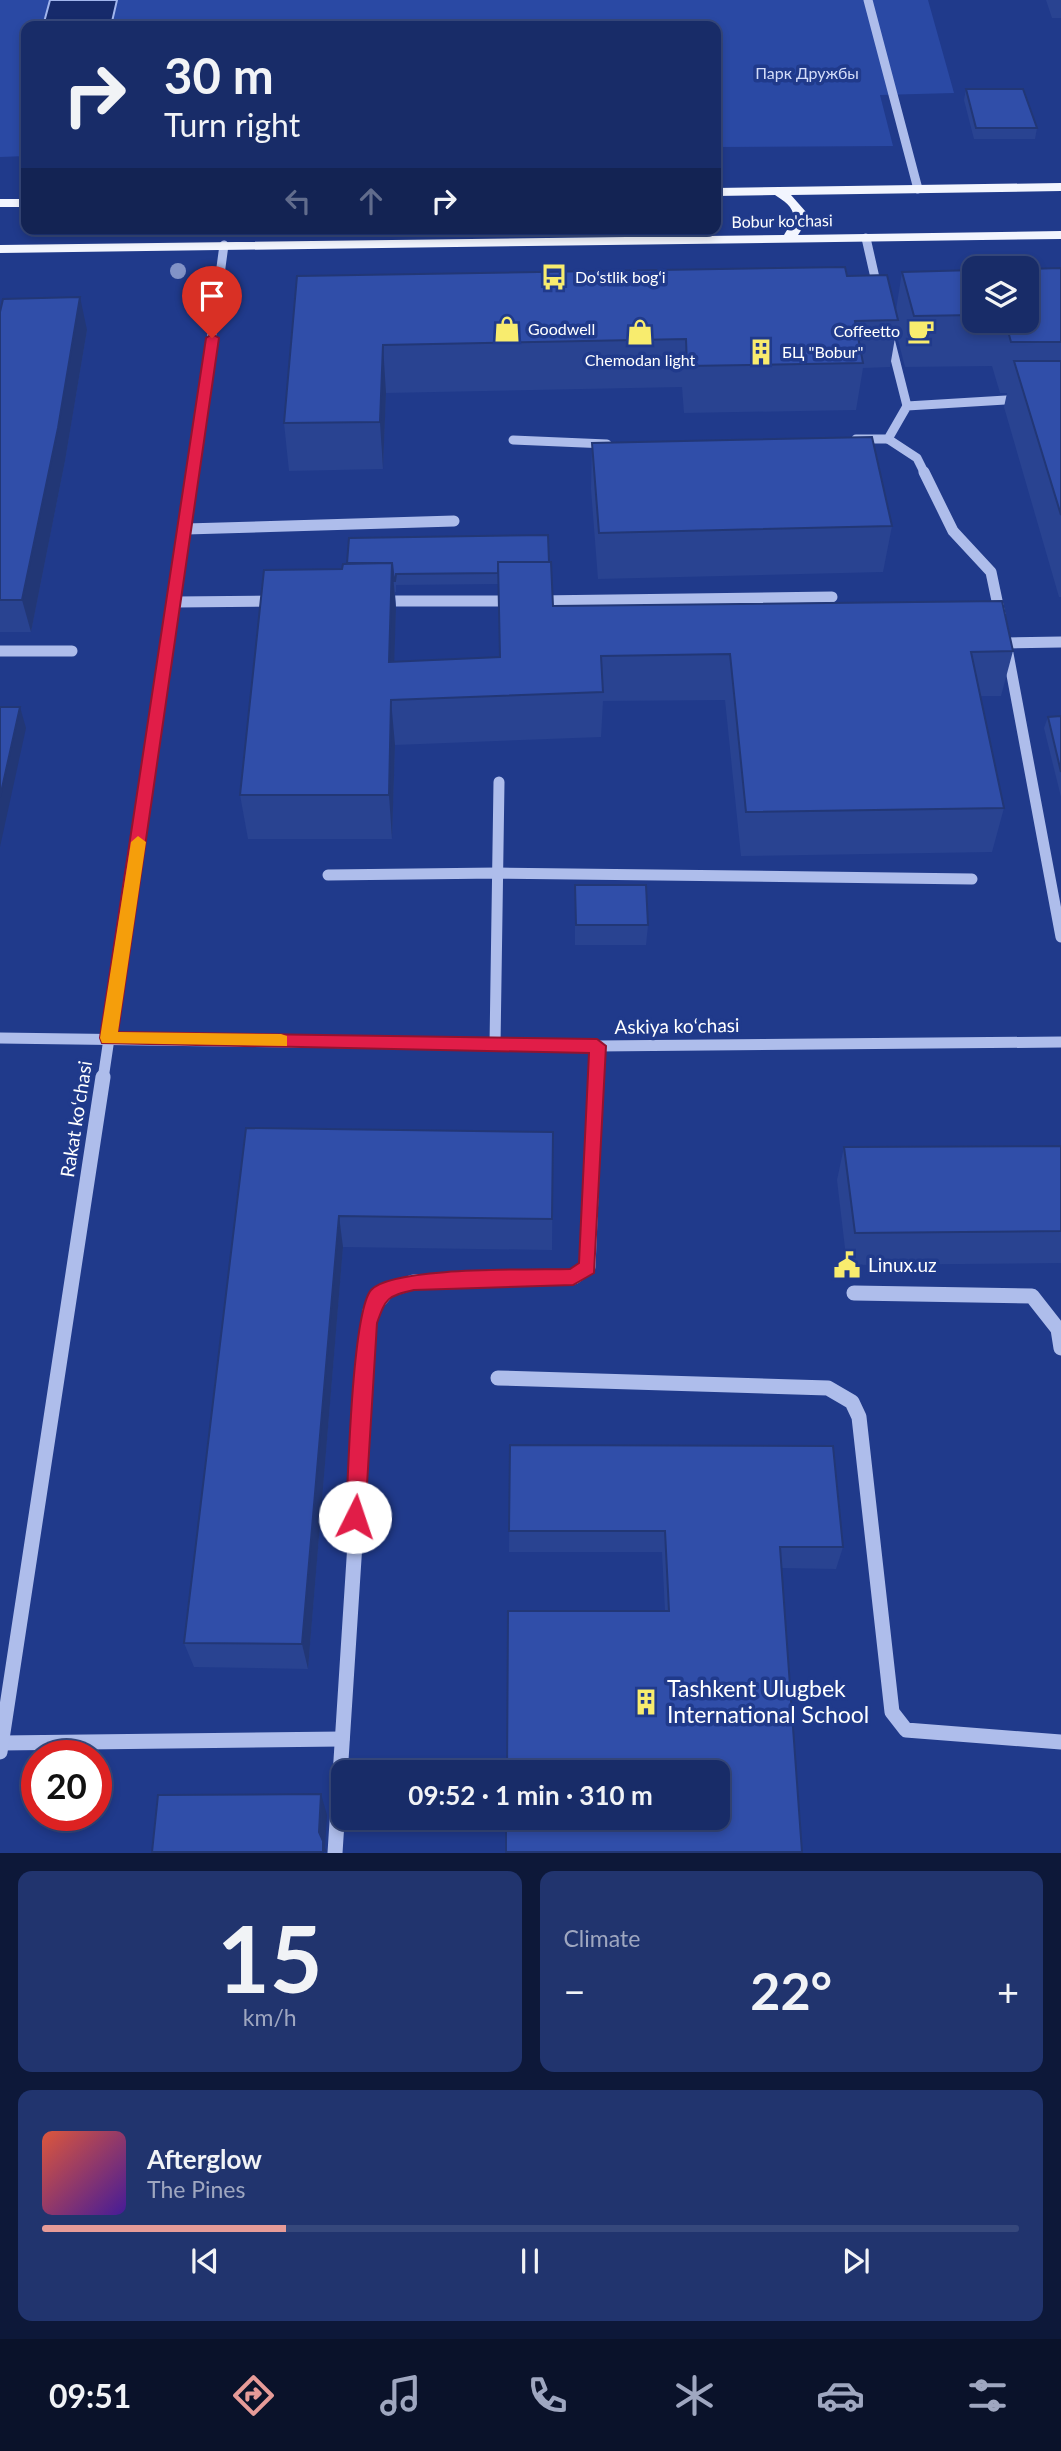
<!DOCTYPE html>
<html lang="en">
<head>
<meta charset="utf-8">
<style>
  body { margin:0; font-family:Lato,sans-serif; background:#21346e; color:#f1f3f6; height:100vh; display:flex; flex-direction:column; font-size:26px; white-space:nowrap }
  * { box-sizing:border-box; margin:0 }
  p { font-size:23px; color:#9fa7c0 }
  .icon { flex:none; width:38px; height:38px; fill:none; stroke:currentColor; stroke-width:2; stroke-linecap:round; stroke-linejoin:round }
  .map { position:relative; height:1853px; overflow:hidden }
  .drawer { display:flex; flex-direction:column; gap:18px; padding:18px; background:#0d1839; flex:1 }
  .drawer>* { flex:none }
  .banner { position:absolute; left:21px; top:21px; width:700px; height:214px; border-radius:14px; box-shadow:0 4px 10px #0003,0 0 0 2px #36487c; background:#182c68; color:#f1f3f6; overflow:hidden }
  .buttons { position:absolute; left:962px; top:256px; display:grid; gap:14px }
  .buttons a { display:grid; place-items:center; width:77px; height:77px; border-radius:14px; background:#182c68; box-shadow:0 4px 10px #0003,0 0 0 2px #36487c; font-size:35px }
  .speed { position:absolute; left:21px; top:1740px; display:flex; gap:14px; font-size:35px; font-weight:700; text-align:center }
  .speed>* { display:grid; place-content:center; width:91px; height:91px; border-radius:50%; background:#182c68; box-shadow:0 4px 10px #0003,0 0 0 2px #36487c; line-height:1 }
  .speed .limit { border:10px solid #d22; background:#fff; color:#111 }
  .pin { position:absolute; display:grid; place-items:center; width:60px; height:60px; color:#fff; margin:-72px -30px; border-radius:50% 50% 50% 0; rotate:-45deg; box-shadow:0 0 7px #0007 }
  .pin .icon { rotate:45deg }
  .me { position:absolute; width:77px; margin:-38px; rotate:4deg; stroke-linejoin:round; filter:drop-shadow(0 0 5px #0008) }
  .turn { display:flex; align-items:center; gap:24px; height:147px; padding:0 28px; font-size:32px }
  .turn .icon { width:91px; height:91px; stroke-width:2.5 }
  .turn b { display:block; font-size:49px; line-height:60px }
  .lanes { display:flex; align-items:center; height:66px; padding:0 28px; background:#0003; justify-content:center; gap:35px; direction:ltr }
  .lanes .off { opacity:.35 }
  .big { font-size:52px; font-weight:700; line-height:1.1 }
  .drawer .card { flex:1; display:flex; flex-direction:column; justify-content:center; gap:10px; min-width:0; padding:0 24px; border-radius:14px; background:#21346e }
  .drawer .dial { align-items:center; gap:0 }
  .dial b { font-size:91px; line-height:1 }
  .song { display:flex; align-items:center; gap:21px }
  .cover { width:84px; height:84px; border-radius:10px; background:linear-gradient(135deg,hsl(10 70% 55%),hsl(260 70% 35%)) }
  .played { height:7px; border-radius:4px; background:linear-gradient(90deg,#e69b98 25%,#36487c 25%) }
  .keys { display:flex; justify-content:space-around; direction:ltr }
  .heat { display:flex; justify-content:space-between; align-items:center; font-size:38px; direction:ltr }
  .drawer .tiles { flex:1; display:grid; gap:18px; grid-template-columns:1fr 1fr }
  .card:last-child { grid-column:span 2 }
  .trip { position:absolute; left:331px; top:1760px; width:399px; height:70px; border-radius:14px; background:#182c68; box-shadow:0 4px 10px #0003,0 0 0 2px #36487c; font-weight:700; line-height:70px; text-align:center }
  .tab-bar { display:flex; height:112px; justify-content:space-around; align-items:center; background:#0a122a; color:#9fa7c0 }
  .tab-bar .icon { width:49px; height:49px }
  .tab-bar .active { color:#e69b98 }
  .tab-bar b { font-size:32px; color:#f1f3f6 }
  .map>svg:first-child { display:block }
  .green { fill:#2a49a4 }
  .water { fill:#162a6b; stroke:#a1b5ed; stroke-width:2 }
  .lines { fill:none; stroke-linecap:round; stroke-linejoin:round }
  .minor-far2 { stroke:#aebdeb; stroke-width:9 }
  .minor-far1 { stroke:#aebdeb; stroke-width:11 }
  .minor { stroke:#aebdeb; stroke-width:15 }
  .major { fill:#f2f5fe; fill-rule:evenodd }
  .tree { fill:#8293c7 }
  .wall { fill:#294391; fill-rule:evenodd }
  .shaded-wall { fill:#223776 }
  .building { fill:#304ea9; stroke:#223776; stroke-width:2 }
  .route { fill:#e11d48; stroke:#92132f; stroke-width:2 }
  .slow { fill:#f59e0b }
  .labels { text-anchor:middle; stroke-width:7; stroke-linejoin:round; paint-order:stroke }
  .far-park-label { font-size:16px; fill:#d3dcf8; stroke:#203a8b }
  .far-street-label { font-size:16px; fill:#fff; stroke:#203a8b }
  .far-poi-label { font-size:16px; fill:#fff; stroke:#203a8b; text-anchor:start }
  .street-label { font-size:19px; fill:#fff; stroke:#203a8b }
  .poi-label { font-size:19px; fill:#fff; stroke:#203a8b; text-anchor:start }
  .near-poi-label { font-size:23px; fill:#fff; stroke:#203a8b; text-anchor:start }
</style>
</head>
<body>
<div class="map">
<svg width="1061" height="1853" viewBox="0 0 1061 1853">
  <rect width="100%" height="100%" fill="#203a8b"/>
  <path class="green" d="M 0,0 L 928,0 L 954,93 L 880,95 L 893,146 L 716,147 L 716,26 L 26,26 L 26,156 L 0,157 Z"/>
  <path class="water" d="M 50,0 L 117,0 L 111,26 L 43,26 Z"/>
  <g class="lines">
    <g class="minor-far2">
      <path d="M 868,0 L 918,189"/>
      <path d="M 866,238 L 878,291"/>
      <path d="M 889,335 L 907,406"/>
      <path d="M 856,439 L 888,439 L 907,406 L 1022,399"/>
      <path d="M 888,439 L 917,458 L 925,474"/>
      <path d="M 513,440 L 607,444"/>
      <path d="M 193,474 L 224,245"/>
    </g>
    <g class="minor-far1">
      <path d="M 924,472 L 953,531 L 991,572 L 1000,615"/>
      <path d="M 186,529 L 454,521"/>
      <path d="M 379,601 L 515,601"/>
      <path d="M 537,601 L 832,597"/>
      <path d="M 176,602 L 277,601"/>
      <path d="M 1061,642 L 1006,643 L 1061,937"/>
      <path d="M 0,651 L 72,651"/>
      <path d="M 328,875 L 498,873 L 972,879"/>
      <path d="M 0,1038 L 597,1046 L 1061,1042"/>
      <path d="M 495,1045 L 499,782"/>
      <path d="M 103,1079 L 193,472"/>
      <path d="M 596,1079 L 597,1046"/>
    </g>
    <g class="minor">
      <path d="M 854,1293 L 1032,1296 L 1058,1329 L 1061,1348"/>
      <path d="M 498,1378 L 828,1388 L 852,1402 L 859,1417 L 892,1712 L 906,1730 L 1061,1742"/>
      <path d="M 1,1743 L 342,1739"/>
      <path d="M 0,1752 L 103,1077"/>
      <path d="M 335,1853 L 370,1311 L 388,1290 L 414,1282 L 574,1277 L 588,1267 L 596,1077"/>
    </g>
    <g class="major">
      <path d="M 1061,183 L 1061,191 L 791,195 L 806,212 L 805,224 L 798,235 L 1061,231 L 1061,239 L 0,253 L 0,245 L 784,235 L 794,218 C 793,206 784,201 775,195 L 716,196 L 716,188 Z"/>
      <rect x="0" y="199" width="26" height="8"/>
    </g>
  </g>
  <circle class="tree" cx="178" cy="271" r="8"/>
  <g class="wall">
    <path d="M 1046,0 L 1061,0 L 1061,18 L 1052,18 Z"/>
    <path d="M 966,89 L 1037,128 L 1035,139 L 974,139 L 964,100 Z"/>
    <path d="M 1061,268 L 1061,597 L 1059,597 L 1004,407 L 1007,393 L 1000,393 L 992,366 L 905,367 L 896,332 L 890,367 L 863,368 L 856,410 L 684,413 L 682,387 L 386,393 L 383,469 L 289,471 L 284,423 L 297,276 L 847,276 L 896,310 L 902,272 L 975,270 L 975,320 L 1027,320 Z"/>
    <path d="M 0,312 L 87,330 L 65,461 L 31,632 L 0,632 Z"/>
    <path d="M 592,443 L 892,526 L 883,572 L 598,579 L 591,489 Z"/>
    <path d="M 549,562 L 553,606 L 1013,651 L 1001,696 L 980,696 L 1004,808 L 992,852 L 741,856 L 725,700 L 603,701 L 601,737 L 395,745 L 392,839 L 248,839 L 240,795 L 342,569 ZM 499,584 L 500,657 L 394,662 L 396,609 L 395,592 L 396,592 L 396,585 Z"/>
    <path d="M 1061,716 L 1061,797 L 1044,728 L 1048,717 Z"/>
    <path d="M 575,885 L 648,925 L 646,945 L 575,945 Z"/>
    <path d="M 246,1128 L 553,1132 L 552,1250 L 343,1247 L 308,1669 L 194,1667 L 184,1643 Z"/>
    <path d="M 1061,1146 L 1061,1263 L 847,1265 L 837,1180 L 844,1147 Z"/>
    <path d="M 510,1445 L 843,1547 L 836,1569 L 781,1568 L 802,1852 L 665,1611 L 662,1552 L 509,1552 Z"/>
  </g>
  <g class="shaded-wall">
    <path d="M 80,297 L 87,330 L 65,461 L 31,632 L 22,600 Z"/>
    <path d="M 383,345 L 386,393 L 383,469 L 380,422 Z"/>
    <path d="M 392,563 L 396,609 L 393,700 L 389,662 Z"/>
    <path d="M 391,700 L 395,745 L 392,839 L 389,795 Z"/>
    <path d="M 20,707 L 26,728 L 0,847 L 0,797 Z"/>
    <path d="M 339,1216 L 343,1247 L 308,1669 L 302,1644 Z"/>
    <path d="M 321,1794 L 327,1815 L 325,1848 L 327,1852 L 323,1852 L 319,1832 Z"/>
  </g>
  <g class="building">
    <path d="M 966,89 L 1023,89 L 1037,128 L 976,128 Z"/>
    <path d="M 845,267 L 847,276 L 887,275 L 898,320 L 855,321 L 863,363 L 687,366 L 686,339 L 383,345 L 380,422 L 284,423 L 297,276 Z"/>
    <path d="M 1061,268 L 1061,342 L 1011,342 L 1005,320 L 1027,320 L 1027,269 Z"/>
    <path d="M 975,270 L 975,315 L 914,316 L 902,272 Z"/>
    <path d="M 80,297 L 58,428 L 22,600 L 0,600 L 0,312 L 3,299 Z"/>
    <path d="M 1014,361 L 1061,361 L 1061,515 Z"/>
    <path d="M 872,437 L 892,526 L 599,533 L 592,443 Z"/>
    <path d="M 548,535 L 549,562 L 498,562 L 498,573 L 396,574 L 395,581 L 394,581 L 392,563 L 347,563 L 349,538 Z"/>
    <path d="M 498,562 L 551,562 L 553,606 L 1002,601 L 1013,651 L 971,652 L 1004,808 L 746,812 L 730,654 L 601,656 L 603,692 L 391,700 L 389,795 L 240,795 L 264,570 L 342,569 L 343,564 L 392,563 L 389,662 L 500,657 Z"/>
    <path d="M 0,707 L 20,707 L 0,797 Z"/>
    <path d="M 1061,716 L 1061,772 L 1048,717 Z"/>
    <path d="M 575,885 L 646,885 L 648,925 L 576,925 Z"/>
    <path d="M 246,1128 L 553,1132 L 552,1219 L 339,1216 L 302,1644 L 184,1643 Z"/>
    <path d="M 1061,1146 L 1061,1231 L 855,1233 L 844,1147 Z"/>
    <path d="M 510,1445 L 833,1446 L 843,1547 L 780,1547 L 802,1852 L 506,1852 L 506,1818 L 718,1818 L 718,1773 L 507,1773 L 508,1611 L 669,1611 L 665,1531 L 509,1531 Z"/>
    <path d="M 321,1794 L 319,1832 L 323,1841 L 323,1852 L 152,1852 L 158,1795 Z"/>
  </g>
  <path class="route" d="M 212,334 L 219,338 L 118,1032 L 597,1039 L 606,1046 L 594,1273 L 573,1285 L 414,1290 C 387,1296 386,1298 377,1323 L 365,1517 L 362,1524 L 355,1527 L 349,1524 L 346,1517 C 348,1479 352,1313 371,1290 C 392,1266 534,1270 570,1269 L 579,1263 L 589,1053 L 102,1043 L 100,1038 L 206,338 Z"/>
  <path class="slow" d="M 138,836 L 146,842 L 118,1032 L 281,1034 L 287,1036 L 287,1046 L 102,1043 L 100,1038 L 131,842 Z"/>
  <defs>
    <g id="bus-bare" transform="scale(2.1)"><path d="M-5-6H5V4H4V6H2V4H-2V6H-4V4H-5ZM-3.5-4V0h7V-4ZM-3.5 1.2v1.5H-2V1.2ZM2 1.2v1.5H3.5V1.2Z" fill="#f8ec6e" stroke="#203a8b" stroke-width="2.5" paint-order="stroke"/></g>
    <g id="shop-bare" transform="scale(2.1)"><path d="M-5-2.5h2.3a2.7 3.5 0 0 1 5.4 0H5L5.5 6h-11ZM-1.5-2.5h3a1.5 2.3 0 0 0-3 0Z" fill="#f8ec6e" stroke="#203a8b" stroke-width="2.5" paint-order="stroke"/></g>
    <g id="cafe-bare" transform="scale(2.1)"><path d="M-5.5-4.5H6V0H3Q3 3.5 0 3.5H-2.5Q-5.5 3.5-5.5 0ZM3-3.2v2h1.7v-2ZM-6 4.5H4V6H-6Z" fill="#f8ec6e" stroke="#203a8b" stroke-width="2.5" paint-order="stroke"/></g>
    <g id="building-bare" transform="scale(2.1)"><path d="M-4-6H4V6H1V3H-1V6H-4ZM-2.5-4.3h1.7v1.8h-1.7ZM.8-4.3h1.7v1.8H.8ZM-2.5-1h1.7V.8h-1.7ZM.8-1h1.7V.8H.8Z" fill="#f8ec6e" stroke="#203a8b" stroke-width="2.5" paint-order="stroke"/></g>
    <g id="civic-bare" transform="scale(2.1)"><path d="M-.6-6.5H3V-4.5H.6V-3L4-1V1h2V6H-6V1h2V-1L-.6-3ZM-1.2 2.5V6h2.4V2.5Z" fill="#f8ec6e" stroke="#203a8b" stroke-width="2.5" paint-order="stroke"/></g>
  </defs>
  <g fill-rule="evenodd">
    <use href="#bus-bare" x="554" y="277"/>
    <use href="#shop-bare" x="507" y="329"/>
    <use href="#cafe-bare" x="921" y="331"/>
    <use href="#shop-bare" x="640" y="332"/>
    <use href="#building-bare" x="761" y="352"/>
    <use href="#civic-bare" x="847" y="1265"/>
    <use href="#building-bare" x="646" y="1702"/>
  </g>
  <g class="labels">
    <g class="far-park-label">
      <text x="807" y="79">Парк Дружбы</text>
    </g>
    <g class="far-street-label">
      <text transform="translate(782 221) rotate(-1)" y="6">Bobur ko'chasi</text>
    </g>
    <g class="far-poi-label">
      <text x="575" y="283">Doʻstlik bogʻi</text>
      <text x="528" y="335">Goodwell</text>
      <text x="900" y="337" text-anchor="end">Coffeetto</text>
      <text x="782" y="358">БЦ "Bobur"</text>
      <text x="640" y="366" text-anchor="middle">Chemodan light</text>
    </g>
    <g class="street-label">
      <text transform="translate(677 1026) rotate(-1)" y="7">Askiya koʻchasi</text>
      <text transform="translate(76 1119) rotate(-81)" y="7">Rakat koʻchasi</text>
    </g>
    <g class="poi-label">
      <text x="868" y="1272">Linux.uz</text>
    </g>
    <g class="near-poi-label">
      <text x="667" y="1697">Tashkent Ulugbek<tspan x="667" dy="26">International School</tspan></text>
    </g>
  </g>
</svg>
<div class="buttons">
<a><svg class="icon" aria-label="layers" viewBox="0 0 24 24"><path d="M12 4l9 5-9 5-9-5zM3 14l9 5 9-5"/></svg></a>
</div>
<div class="speed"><div class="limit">20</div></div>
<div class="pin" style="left:212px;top:338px;background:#d93025"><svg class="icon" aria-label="arrive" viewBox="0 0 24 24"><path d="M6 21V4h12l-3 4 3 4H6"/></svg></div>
<svg class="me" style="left:355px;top:1517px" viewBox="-20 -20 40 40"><circle r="19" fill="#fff"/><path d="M0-13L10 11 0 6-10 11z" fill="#e11d48"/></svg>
<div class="trip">09:52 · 1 min · 310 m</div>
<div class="banner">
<div class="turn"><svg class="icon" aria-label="right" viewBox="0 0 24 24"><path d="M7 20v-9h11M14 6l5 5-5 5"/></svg><div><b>30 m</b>Turn right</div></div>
<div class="lanes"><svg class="icon off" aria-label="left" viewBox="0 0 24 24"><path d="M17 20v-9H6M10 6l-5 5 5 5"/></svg><svg class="icon off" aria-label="ahead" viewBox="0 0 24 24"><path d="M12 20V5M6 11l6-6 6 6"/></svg><svg class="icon" aria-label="right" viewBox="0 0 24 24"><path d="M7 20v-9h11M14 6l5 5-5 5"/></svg></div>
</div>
</div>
<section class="drawer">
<div class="tiles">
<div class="card dial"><b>15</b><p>km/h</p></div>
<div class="card"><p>Climate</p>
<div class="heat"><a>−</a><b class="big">22°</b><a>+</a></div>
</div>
<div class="card">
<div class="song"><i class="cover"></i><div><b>Afterglow</b><p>The Pines</p></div></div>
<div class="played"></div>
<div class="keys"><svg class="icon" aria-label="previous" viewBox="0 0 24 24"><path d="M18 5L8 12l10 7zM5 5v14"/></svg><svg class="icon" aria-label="pause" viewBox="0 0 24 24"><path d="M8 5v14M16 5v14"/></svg><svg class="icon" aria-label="next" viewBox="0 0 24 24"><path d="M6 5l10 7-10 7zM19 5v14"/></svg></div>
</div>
</div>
</section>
<nav class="tab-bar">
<b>09:51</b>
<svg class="icon active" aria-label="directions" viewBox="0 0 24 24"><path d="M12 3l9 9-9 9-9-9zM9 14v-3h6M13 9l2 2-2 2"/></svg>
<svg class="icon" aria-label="music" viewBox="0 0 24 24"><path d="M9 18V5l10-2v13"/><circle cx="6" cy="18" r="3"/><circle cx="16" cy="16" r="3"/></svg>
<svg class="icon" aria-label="phone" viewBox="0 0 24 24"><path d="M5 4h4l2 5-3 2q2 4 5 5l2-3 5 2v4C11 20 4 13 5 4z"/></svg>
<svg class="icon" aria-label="climate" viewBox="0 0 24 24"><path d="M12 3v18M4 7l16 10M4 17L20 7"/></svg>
<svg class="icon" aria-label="car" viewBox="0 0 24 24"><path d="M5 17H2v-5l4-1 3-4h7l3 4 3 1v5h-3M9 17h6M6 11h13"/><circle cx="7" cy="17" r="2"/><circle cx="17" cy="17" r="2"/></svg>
<svg class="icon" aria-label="filters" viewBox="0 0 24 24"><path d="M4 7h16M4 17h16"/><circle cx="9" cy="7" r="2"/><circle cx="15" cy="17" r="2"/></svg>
</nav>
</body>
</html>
